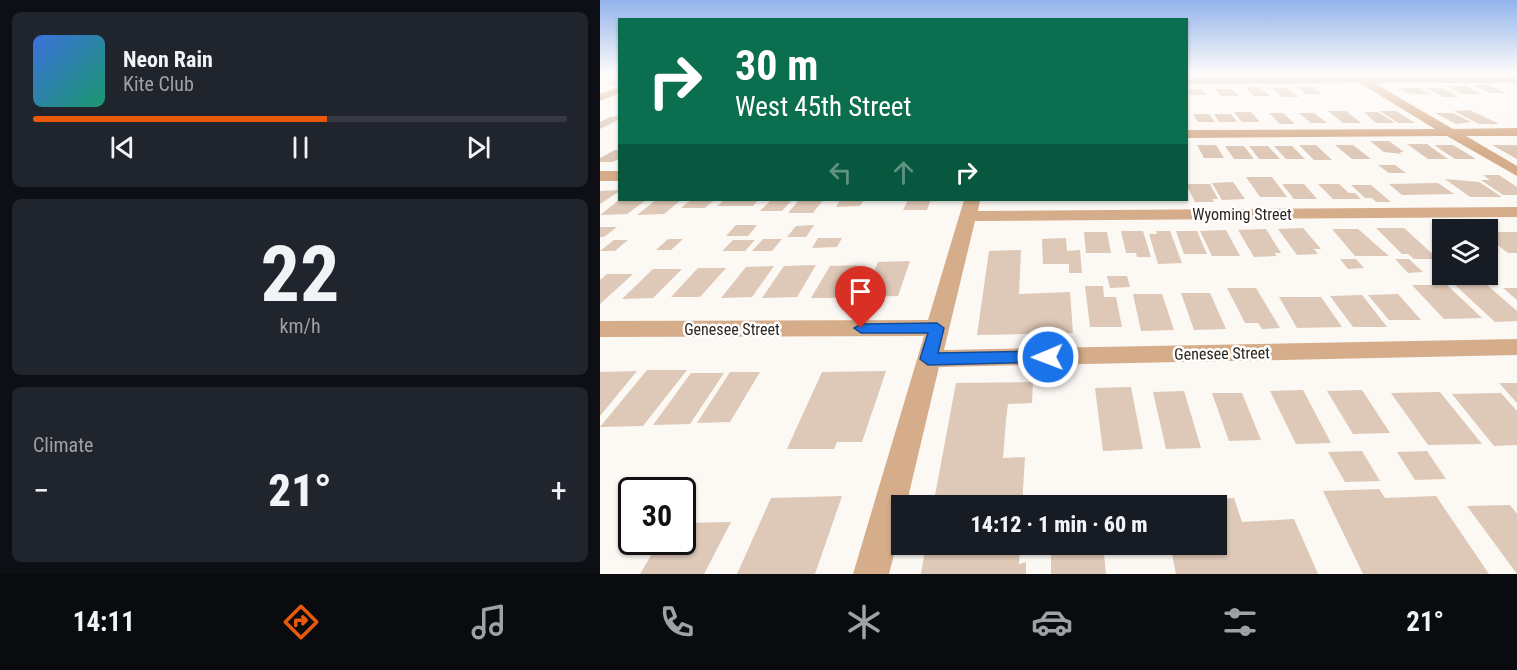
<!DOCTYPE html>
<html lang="en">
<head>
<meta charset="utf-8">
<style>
  body { margin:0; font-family:"Roboto Condensed",sans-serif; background:#20242c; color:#f1f3f6; height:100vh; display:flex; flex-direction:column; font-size:22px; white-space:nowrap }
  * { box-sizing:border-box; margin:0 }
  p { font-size:20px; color:#9ea1a6 }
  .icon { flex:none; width:33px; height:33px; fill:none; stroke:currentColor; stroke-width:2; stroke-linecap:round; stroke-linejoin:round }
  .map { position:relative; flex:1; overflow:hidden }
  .details { display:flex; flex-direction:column; gap:12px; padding:12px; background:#0d0f14; width:600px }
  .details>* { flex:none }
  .banner { position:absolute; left:18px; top:18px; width:570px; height:183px; border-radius:0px; box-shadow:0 2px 4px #0004; background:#0b6e4f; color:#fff; overflow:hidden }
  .tools { position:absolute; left:832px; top:219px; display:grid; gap:12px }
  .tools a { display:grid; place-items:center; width:66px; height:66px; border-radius:0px; background:#171b24; box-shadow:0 2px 4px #0004; font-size:30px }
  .speed { position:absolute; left:18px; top:477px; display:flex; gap:12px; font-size:30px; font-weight:700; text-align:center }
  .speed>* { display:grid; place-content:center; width:78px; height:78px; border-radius:50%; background:#171b24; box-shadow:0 2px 4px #0004; line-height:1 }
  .speed .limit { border:3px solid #111; border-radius:9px; background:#fff; color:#111 }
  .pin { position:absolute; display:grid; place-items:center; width:51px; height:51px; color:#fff; margin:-62px -26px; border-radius:50% 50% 50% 0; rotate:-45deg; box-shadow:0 0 6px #0007 }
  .pin .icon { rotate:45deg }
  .me { position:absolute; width:66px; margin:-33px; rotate:269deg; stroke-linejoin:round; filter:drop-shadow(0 0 4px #0008) }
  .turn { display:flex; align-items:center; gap:21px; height:126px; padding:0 18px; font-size:27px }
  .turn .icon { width:78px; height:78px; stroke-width:2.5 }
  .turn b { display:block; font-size:42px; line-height:51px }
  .lanes { display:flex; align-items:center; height:57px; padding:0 18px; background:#0003; justify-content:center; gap:30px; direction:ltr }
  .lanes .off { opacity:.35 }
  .big { font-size:45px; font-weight:800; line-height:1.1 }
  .details .widget { flex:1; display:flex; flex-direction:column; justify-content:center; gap:9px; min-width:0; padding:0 21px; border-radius:9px; background:#20242c }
  .details .dial { align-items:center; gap:0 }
  .dial b { font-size:78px; line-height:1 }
  .song { display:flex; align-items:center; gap:18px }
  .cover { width:72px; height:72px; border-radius:9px; background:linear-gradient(135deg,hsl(220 70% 55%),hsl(160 70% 35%)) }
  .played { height:6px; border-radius:3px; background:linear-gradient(90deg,#ea580c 55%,#363941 55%) }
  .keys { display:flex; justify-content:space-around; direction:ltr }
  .heat { display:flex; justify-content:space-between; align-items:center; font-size:33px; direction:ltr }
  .trip { position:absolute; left:291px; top:495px; width:336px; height:60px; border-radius:0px; background:#171b24; box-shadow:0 2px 4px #0004; font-weight:800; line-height:60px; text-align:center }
  .tabs { display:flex; height:96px; justify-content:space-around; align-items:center; background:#090b0e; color:#9ea1a6 }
  .tabs .icon { width:42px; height:42px }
  .tabs .active { color:#ea580c }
  .tabs b { font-size:27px; color:#f1f3f6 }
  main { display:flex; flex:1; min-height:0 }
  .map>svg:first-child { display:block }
  .building { fill:#dec8b7 }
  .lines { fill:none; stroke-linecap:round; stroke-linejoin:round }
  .street { fill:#d6ad8b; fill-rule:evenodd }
  .route { fill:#1a73e8; stroke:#114b97; stroke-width:1.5 }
  .labels { text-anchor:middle; stroke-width:5; stroke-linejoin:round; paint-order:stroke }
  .street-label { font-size:16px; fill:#2d251e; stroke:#fff }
</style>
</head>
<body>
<main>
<section class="details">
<div class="widget">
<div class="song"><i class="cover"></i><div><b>Neon Rain</b><p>Kite Club</p></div></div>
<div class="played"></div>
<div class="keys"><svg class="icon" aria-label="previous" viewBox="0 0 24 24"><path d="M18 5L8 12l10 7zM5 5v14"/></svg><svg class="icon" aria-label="pause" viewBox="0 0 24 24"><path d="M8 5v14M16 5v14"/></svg><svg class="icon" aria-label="next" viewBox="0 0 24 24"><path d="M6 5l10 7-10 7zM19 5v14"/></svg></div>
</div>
<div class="widget dial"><b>22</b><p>km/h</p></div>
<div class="widget"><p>Climate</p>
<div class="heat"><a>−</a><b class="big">21°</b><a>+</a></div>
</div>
</section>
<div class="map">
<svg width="917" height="574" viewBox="0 0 917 574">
  <rect width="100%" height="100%" fill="#fcf8f4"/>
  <g class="building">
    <path d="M 14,80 L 20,80 L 20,83 L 0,87 Z"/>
    <path d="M 873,85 L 888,85 L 906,93 L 890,93 Z"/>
    <path d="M 847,86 L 865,86 L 882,94 L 863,94 Z"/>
    <path d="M 645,87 L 660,87 L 670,96 L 654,96 Z"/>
    <path d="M 698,87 L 713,87 L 722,94 L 706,94 Z"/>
    <path d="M 672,88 L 687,88 L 699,97 L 682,97 Z"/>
    <path d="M 799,88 L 819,88 L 832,95 L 807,93 Z"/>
    <path d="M 826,88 L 842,88 L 859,97 L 843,97 Z"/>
    <path d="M 586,89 L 601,89 L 606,95 L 591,95 Z"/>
    <path d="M 615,89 L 632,89 L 639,96 L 621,96 Z"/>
    <path d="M 870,110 L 899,124 L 879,124 L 854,111 Z"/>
    <path d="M 728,111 L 746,111 L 761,123 L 743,123 Z"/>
    <path d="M 780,111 L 796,111 L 815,123 L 798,123 Z"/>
    <path d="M 634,112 L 651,112 L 660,122 L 642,122 Z"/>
    <path d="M 764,112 L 778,112 L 795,123 L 776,123 Z"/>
    <path d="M 669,113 L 683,113 L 695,124 L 680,124 Z"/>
    <path d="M 699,113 L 714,113 L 727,123 L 711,123 Z"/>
    <path d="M 835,113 L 853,113 L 871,122 L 856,124 Z"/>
    <path d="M 593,114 L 609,114 L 615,122 L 598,122 Z"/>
    <path d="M 614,114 L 631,114 L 637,122 L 619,122 Z"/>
    <path d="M 20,116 L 20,119 L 0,129 L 0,122 L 10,117 Z"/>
    <path d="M 770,141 L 789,141 L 804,152 L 799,152 L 802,154 L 784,152 Z"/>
    <path d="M 807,144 L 827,144 L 848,159 L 828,159 Z"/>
    <path d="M 597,145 L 616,145 L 624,158 L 604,158 Z"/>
    <path d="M 699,145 L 716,145 L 732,160 L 714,160 Z"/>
    <path d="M 735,145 L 753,145 L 771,159 L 752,159 Z"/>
    <path d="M 834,145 L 853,145 L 876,159 L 855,159 Z"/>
    <path d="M 892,145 L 917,145 L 917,159 Z"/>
    <path d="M 625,146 L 644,146 L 654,159 L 634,159 Z"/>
    <path d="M 649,146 L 668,146 L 680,159 L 659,159 Z"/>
    <path d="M 674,146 L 692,146 L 705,159 L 686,159 Z"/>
    <path d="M 15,150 L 20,150 L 20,158 L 13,162 L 0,162 L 0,158 Z"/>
    <path d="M 778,165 L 795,165 L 806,173 L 789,173 Z"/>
    <path d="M 883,175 L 899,175 L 917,187 L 917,195 L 903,195 L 881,180 L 890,180 Z"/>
    <path d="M 646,177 L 672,177 L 687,197 L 660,197 Z"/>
    <path d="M 845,179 L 879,182 L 902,197 L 870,197 Z"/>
    <path d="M 633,182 L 645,199 L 622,200 L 612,183 Z"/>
    <path d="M 838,183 L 854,194 L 802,195 L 789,184 Z"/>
    <path d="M 586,184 L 610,184 L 618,199 L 612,199 L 614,202 L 595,202 Z"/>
    <path d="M 682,184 L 704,184 L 717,199 L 694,199 Z"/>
    <path d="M 718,184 L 739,184 L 749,193 L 755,193 L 761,199 L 733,199 Z"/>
    <path d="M 751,185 L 771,185 L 791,202 L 776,202 L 772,198 L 765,198 Z"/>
    <path d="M 20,190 L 20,191 L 0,204 L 0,191 Z"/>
    <path d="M 19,200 L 46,200 L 27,214 L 0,215 Z"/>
    <path d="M 56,200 L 81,200 L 64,214 L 37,215 Z"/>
    <path d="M 91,200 L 114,200 L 105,208 L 81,208 Z"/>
    <path d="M 124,200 L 158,200 L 153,206 L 117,206 Z"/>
    <path d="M 171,200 L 192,200 L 182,211 L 160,211 Z"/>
    <path d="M 199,200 L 223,200 L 213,213 L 188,213 Z"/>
    <path d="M 240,200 L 264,200 L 260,206 L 236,207 Z"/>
    <path d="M 308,200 L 331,200 L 327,210 L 303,210 Z"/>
    <path d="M 136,225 L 157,225 L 148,236 L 126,236 Z"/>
    <path d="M 214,225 L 206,237 L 187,237 L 196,226 Z"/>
    <path d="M 0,227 L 17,227 L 4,237 L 0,237 Z"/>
    <path d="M 703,228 L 721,249 L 714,249 L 718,254 L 697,255 L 678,229 Z"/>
    <path d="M 776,228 L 804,228 L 838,259 L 814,259 L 808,254 L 802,254 Z"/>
    <path d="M 666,229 L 681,253 L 674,253 L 677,256 L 654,257 L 638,230 Z"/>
    <path d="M 732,229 L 758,229 L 789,256 L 755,256 Z"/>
    <path d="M 626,230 L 640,256 L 612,256 L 600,231 Z"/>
    <path d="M 521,231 L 543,231 L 551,257 L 537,257 L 536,253 L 526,253 Z"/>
    <path d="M 556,231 L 570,231 L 582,263 L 558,264 L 549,234 L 557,234 Z"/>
    <path d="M 576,231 L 597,231 L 607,254 L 584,254 Z"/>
    <path d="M 484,232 L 507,232 L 511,253 L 486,253 Z"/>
    <path d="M 888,232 L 917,232 L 917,253 L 908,253 L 888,238 Z"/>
    <path d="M 218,238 L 242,238 L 237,247 L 212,248 Z"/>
    <path d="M 466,238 L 467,251 L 480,250 L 482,273 L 469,273 L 469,264 L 443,264 L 442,239 Z"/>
    <path d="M 68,239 L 83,239 L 71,250 L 56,250 Z"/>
    <path d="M 163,239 L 182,239 L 172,251 L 152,251 Z"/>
    <path d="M 14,240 L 28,240 L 15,251 L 0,251 Z"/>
    <path d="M 133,240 L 155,240 L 145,251 L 122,251 Z"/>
    <path d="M 421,250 L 419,294 L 470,292 L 473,333 L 377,335 L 389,251 Z"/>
    <path d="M 740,259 L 756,259 L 764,268 L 748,269 Z"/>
    <path d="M 795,259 L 809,259 L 823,272 L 808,273 Z"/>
    <path d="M 310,261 L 298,296 L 263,297 L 278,262 Z"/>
    <path d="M 216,265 L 197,297 L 162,298 L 184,266 Z"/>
    <path d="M 257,265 L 241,298 L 211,298 L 230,266 Z"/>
    <path d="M 174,266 L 152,297 L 121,298 L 146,267 Z"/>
    <path d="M 98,268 L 126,268 L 100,297 L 71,297 Z"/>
    <path d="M 53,269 L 82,269 L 53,298 L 22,299 Z"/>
    <path d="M 7,274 L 33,274 L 0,304 L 0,280 Z"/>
    <path d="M 507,276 L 527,276 L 530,287 L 510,288 Z"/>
    <path d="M 886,284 L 917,311 L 917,321 L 895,322 L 855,285 Z"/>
    <path d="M 812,285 L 847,285 L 882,318 L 844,319 Z"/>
    <path d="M 485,286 L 503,286 L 504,297 L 516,297 L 522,327 L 490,327 Z"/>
    <path d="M 627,288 L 656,288 L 680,328 L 662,329 L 658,323 L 645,323 Z"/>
    <path d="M 903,288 L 917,288 L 917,300 Z"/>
    <path d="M 581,293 L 610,293 L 626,329 L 594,330 Z"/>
    <path d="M 533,294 L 562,294 L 574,330 L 541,331 Z"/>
    <path d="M 798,294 L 821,320 L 789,320 L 768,295 Z"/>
    <path d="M 762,295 L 787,327 L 753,327 L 730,296 Z"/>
    <path d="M 679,297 L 721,297 L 742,327 L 697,328 Z"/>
    <path d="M 47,370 L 87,370 L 43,426 L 0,427 Z"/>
    <path d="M 37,371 L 0,416 L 0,372 Z"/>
    <path d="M 286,371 L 262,442 L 237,442 L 234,449 L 187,449 L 222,372 Z"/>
    <path d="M 130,372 L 160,372 L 130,422 L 97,423 Z"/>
    <path d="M 91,373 L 124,373 L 90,424 L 53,425 Z"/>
    <path d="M 433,382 L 432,403 L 408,404 L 406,420 L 403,458 L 425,457 L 422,506 L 333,506 L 356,383 Z"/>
    <path d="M 899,383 L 917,383 L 917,403 Z"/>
    <path d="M 531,387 L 543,449 L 503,451 L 495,388 Z"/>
    <path d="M 703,390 L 731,443 L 696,444 L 670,391 Z"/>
    <path d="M 762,390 L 790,433 L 753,434 L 727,391 Z"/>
    <path d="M 584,391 L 601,448 L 566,449 L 553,392 Z"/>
    <path d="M 840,392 L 882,444 L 828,445 L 791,393 Z"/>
    <path d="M 612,393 L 642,393 L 661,440 L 629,441 Z"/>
    <path d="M 901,393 L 917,411 L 917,445 L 894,446 L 852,394 Z"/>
    <path d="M 762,451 L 780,481 L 745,482 L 728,452 Z"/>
    <path d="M 827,451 L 846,479 L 815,480 L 797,452 Z"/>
    <path d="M 779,489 L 785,498 L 836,496 L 889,574 L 763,574 L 723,491 Z"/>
    <path d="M 242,496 L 215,574 L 137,574 L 171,498 Z"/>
    <path d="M 634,498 L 642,522 L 694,519 L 718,574 L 576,574 L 570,544 L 616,544 L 616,506 L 591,506 L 590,500 Z"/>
    <path d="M 910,505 L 917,514 L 917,574 L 867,506 Z"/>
    <path d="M 131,522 L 104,574 L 40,574 L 59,542 L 82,542 L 82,523 Z"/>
    <path d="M 326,544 L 420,544 L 419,564 L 426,562 L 426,574 L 321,574 Z"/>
    <path d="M 451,544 L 503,544 L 506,574 L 451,574 Z"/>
  </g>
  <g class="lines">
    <g class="street">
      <path d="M 917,77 L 917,83 L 774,83 L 853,129 L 917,128 L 917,136 L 866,136 L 917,166 L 917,176 L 847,136 L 586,138 L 586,130 L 835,129 L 760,83 L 586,84 L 586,78 Z"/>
      <path d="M 20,86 L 20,93 L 0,101 L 0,94 Z"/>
      <rect x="0" y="171" width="20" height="10"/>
      <path d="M 364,200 L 380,200 L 378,211 L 917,207 L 917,217 L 375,221 L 344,350 L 917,339 L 917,355 L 339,367 L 306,506 L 302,506 L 302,523 L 289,574 L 253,574 L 324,336 L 0,337 L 0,321 L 328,320 Z"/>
    </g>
  </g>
  <linearGradient id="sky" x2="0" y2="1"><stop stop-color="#92b3eb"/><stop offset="0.48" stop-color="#fefcfa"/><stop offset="1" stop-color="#fefcfa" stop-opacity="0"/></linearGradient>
  <rect width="917" height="153" fill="url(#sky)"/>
  <path class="route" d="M 337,323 L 344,328 L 338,353 L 448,351 L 457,357 L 448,362 L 328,365 L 320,359 L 328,333 L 261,333 L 254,328 L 261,324 Z"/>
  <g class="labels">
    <g class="street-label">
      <text x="642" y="220">Wyoming Street</text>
      <text x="132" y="335">Genesee Street</text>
      <text transform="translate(622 353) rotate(-1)" y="6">Genesee Street</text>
    </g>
  </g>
</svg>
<div class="tools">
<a><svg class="icon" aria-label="layers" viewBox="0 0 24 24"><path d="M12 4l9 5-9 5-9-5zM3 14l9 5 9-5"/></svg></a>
</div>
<div class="speed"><div class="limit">30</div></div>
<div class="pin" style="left:261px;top:328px;background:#d93025"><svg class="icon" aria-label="arrive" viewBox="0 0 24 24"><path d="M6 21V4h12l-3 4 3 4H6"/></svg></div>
<svg class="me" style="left:448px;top:357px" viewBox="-20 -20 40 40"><circle r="17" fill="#1a73e8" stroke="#fff" stroke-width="3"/><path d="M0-11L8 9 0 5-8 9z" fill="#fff"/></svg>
<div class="trip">14:12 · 1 min · 60 m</div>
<div class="banner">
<div class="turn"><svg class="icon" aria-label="right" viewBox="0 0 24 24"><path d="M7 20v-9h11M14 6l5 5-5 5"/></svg><div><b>30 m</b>West 45th Street</div></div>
<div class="lanes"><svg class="icon off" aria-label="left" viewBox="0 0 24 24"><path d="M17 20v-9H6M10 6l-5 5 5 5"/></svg><svg class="icon off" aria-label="ahead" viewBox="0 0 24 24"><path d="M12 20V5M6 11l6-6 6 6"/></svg><svg class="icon" aria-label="right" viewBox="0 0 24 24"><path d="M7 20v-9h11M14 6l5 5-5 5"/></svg></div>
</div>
</div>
</main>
<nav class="tabs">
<b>14:11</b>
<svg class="icon active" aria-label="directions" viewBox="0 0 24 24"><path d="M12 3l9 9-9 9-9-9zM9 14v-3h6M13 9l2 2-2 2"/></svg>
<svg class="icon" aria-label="music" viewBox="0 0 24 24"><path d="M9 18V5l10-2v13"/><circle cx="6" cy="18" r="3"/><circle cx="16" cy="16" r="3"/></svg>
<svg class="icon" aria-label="phone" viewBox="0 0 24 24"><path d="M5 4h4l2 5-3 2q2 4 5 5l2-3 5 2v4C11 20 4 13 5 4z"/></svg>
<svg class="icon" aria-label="climate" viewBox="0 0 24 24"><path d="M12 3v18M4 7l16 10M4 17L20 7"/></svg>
<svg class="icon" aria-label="car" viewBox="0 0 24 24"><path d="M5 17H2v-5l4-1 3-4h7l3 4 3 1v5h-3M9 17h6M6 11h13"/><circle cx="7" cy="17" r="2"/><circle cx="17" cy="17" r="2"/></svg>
<svg class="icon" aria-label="filters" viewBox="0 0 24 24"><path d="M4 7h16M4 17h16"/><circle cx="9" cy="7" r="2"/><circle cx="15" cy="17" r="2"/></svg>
<b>21°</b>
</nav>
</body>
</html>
